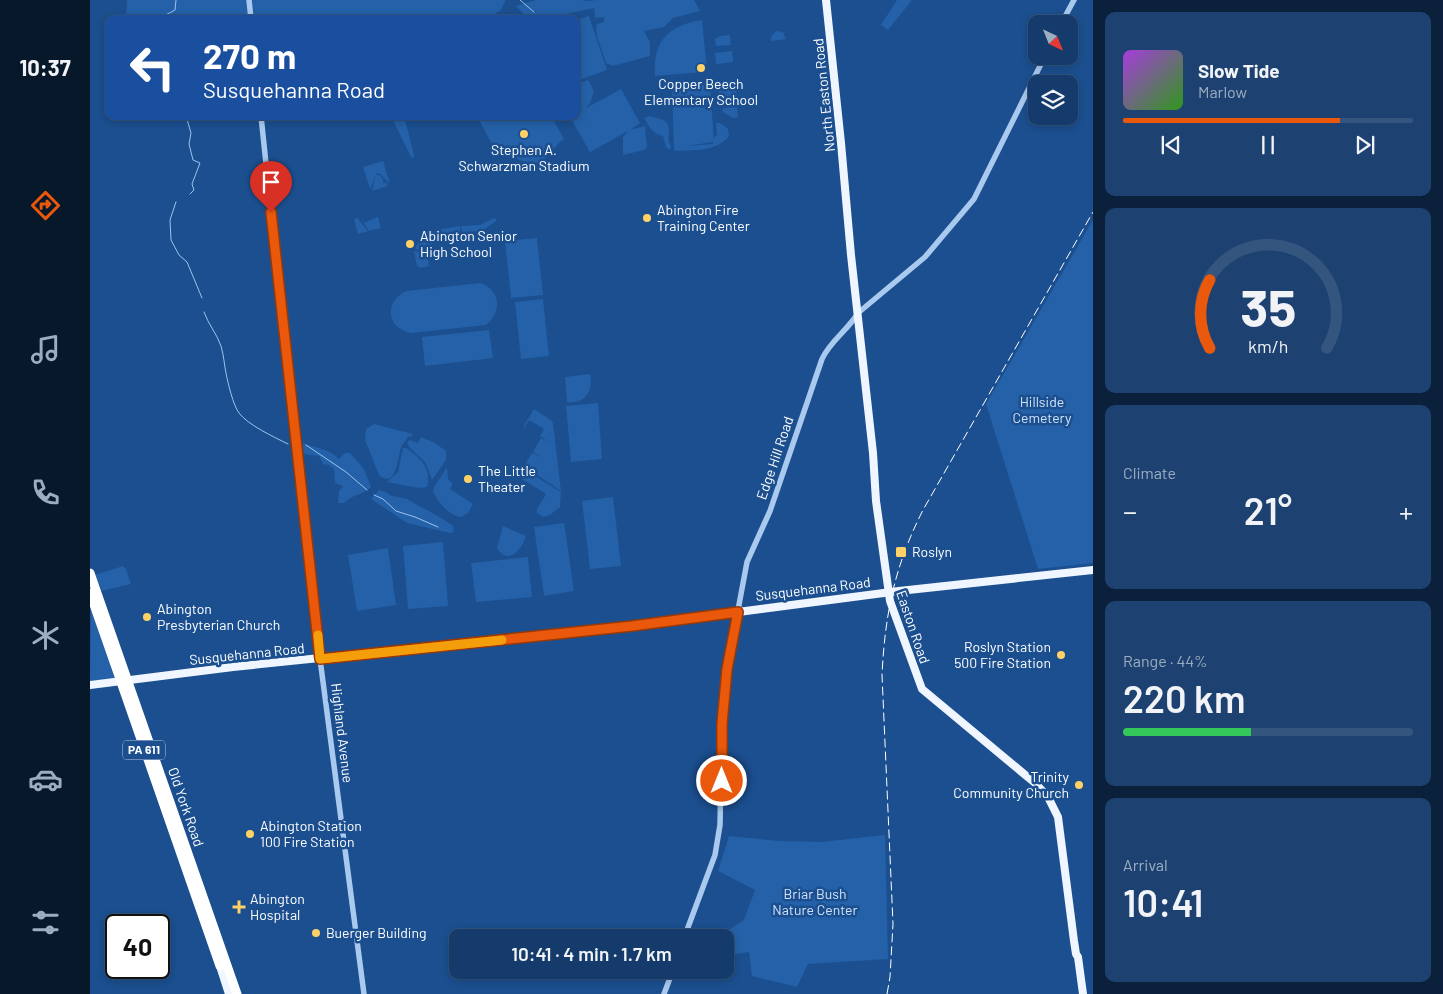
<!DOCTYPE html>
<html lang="en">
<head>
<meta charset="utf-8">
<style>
  body { margin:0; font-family:Barlow,sans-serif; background:#1d4271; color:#f1f3f6; height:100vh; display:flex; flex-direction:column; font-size:19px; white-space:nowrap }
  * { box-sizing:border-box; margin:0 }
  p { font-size:16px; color:#9dadc1 }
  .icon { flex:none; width:28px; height:28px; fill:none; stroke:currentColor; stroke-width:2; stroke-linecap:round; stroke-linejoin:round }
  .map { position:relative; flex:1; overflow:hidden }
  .drawer { display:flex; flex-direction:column; gap:12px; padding:12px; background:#0b203b; width:350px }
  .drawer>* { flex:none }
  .top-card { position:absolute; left:15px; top:15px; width:475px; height:105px; border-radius:10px; box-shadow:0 2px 8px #0003,0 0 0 1px #33557e; background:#1a4fa0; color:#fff; overflow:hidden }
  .needle { width:32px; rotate:137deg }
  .controls { position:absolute; left:938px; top:15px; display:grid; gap:10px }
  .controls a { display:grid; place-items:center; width:50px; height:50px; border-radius:10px; background:#143b6b; box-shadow:0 2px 8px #0003,0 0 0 1px #33557e; font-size:25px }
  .speed { position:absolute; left:15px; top:914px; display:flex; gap:10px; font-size:25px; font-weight:700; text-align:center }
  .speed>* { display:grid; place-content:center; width:65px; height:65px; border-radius:50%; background:#143b6b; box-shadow:0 2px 8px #0003,0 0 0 1px #33557e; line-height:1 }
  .speed .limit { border:2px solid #111; border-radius:8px; background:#fff; color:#111 }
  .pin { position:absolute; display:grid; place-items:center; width:42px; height:42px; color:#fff; margin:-51px -21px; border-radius:50% 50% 50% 0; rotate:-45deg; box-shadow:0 0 5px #0007 }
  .pin .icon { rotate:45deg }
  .me { position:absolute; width:55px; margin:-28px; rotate:0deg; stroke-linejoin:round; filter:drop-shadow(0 0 4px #0008) }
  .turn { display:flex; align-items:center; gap:18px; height:105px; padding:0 15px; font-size:22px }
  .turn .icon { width:65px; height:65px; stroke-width:2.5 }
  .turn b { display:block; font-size:35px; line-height:42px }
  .big { font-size:38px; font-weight:600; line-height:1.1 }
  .drawer .tile { flex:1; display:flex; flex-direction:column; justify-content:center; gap:8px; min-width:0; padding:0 18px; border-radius:10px; background:#1d4271 }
  .drawer .dial { align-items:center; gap:0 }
  .dial svg { height:130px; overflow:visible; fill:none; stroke:#33557e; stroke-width:7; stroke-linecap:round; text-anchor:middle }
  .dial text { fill:#f1f3f6; stroke:none }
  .song { display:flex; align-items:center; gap:15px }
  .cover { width:60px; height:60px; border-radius:8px; background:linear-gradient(135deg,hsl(280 70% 55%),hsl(110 70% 35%)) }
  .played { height:5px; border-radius:2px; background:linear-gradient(90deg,#ea580c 75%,#33557e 75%) }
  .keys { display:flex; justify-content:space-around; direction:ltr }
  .heat { display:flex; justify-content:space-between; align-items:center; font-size:28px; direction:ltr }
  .charge { height:8px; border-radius:4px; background:linear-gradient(90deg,#34c759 44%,#33557e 0) }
  .trip { position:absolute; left:359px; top:929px; width:285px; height:50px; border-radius:10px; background:#143b6b; box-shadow:0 2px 8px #0003,0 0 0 1px #33557e; font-weight:600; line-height:50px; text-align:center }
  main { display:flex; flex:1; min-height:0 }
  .menu { display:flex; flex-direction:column; width:90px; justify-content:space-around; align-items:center; background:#08182b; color:#9dadc1 }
  .menu .icon { width:35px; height:35px }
  .menu .current { color:#ea580c }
  .menu b { font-size:22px; color:#f1f3f6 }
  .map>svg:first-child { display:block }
  .green { fill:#2461a8 }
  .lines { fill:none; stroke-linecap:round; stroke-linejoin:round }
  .stream { stroke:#9cc4f0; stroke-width:1 }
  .minor { stroke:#a9c9ee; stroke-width:5.5 }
  .major { stroke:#f0f6ff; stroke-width:8 }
  .highway { stroke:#fff; stroke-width:9 }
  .rail { stroke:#fff; stroke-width:1; stroke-dasharray:9 4; stroke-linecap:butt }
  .route-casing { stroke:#983908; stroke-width:12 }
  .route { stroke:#ea580c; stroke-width:9 }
  .slow { stroke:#f59e0b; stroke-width:9 }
  .poi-dot { fill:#ffd166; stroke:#1b4f8f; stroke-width:2 }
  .labels { text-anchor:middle; stroke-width:5; stroke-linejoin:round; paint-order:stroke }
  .shield { fill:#1b4f8f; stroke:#bbcadd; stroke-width:1 }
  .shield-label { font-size:12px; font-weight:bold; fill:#fff }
  .poi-label { font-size:14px; fill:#fff; stroke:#1b4f8f; text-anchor:start }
  .street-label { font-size:14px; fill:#fff; stroke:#1b4f8f }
  .park-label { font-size:14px; fill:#cfe3fa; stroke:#1b4f8f }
</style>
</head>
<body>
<main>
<nav class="menu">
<b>10:37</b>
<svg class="icon current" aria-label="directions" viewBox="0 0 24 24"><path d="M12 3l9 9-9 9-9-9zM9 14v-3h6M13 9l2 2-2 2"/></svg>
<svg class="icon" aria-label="music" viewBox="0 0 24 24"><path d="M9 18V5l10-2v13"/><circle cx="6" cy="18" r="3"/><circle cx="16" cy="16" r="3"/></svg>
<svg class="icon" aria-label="phone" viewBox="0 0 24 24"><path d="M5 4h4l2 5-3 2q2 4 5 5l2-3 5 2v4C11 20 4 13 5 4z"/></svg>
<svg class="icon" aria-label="climate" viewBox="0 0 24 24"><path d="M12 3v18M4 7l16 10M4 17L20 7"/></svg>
<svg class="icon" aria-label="car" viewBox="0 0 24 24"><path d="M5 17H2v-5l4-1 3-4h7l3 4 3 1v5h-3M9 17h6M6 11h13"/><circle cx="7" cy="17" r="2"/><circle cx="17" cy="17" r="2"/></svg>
<svg class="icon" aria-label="filters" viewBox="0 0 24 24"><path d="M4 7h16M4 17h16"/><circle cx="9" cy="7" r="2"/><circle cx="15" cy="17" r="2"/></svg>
</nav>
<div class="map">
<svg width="1003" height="994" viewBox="0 0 1003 994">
  <rect width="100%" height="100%" fill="#1b4f8f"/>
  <g class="green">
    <path d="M 37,0 L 415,0 L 415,1 L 411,10 L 396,19 L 36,19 Z"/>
    <path d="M 446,0 L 493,0 L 495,1 L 508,0 L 604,0 L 610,11 L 583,18 L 574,27 L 554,31 L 560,42 L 560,56 L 523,66 L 516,63 C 514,53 503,32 507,24 L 514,22 L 514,17 L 505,18 L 504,8 L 452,19 L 438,19 L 426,6 Z"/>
    <path d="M 807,0 L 822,0 L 798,30 L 791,25 Z"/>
    <path d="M 499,16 L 517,70 L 489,80 L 486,71 L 486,20 Z"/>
    <path d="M 612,20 L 617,69 L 614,72 L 565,76 C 562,41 579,25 612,20 Z"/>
    <path d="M 686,31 L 693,32 L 696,39 L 681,41 L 681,37 Z"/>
    <path d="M 640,35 L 641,45 L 626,46 L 625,39 L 630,36 Z"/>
    <path d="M 642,51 L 643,62 L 626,64 L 625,53 Z"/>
    <path d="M 498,80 L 504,91 L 500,103 L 496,108 L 531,89 L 550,123 L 540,130 L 555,126 L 557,147 L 554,150 L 533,155 L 533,137 L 538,131 L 500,152 L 480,117 L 486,116 L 486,114 L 493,110 L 486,111 L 486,84 Z"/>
    <path d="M 610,83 L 620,85 L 624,142 L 595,146 L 623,144 L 625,136 L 627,135 L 626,123 L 630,123 L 638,129 L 639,136 C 627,152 603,150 584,151 L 582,86 Z"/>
    <path d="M 646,89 L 647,99 L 630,101 L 628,91 Z"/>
    <path d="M 647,107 L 648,117 L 643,118 L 633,112 L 633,108 Z"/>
    <path d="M 301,116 L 314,116 L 324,155 L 324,158 L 321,157 Z"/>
    <path d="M 387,116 L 461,116 L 474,139 C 466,144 464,150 458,156 C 440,172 426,158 413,148 L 410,150 L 407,146 L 404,148 Z"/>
    <path d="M 560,116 C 564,118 572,118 576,122 C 582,127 576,139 581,146 L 580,150 L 576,147 L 573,136 C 561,133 560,127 554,118 Z"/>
    <path d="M 293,161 L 300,184 L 290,174 L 287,173 L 280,189 L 273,167 Z"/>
    <path d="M 286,175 L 289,175 L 293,179 L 293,183 L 297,183 L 298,186 L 282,191 Z"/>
    <path d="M 288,217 L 291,228 L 279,231 L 271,219 L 273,223 Z"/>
    <path d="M 268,218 L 269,220 L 278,231 L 268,234 L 264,219 Z"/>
    <path d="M 404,218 L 406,219 L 406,221 L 392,231 L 372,232 L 371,226 L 390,225 Z"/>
    <path d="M 1003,220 L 1003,563 L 948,569 L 896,404 Z"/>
    <path d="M 370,226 L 370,232 C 356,235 343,237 337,251 L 325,249 C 333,231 352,229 370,226 Z"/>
    <path d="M 447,238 L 453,295 L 421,298 L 415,241 Z"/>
    <path d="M 324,251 L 337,253 L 339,266 L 331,268 L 327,266 Z"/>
    <path d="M 390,283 C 411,290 412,312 396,325 L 321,333 C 296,328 294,302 316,291 Z"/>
    <path d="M 453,299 L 459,356 L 431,359 L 425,302 Z"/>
    <path d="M 399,330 L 403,358 L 335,366 L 332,337 Z"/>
    <path d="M 500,374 C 504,390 495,405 477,402 L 475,377 Z"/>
    <path d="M 508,403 L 512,459 L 481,462 L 476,406 Z"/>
    <path d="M 444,409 L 461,420 L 463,423 L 471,491 L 434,466 L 442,453 L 451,457 L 443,452 L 451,438 L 460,443 L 450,436 L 454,429 L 439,420 L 434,428 L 433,427 Z"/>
    <path d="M 284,424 L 323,434 L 321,437 L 319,436 C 316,440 313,443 311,447 C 308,455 307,490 289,475 L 275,440 L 276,429 Z"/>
    <path d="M 331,437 L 345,443 L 356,451 L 356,460 L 342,480 L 335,462 L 320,448 L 317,443 L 319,440 L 328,443 Z"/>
    <path d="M 213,443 C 225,448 240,449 249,459 L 255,453 L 260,453 L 274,469 L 281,487 C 273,495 263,494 254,503 L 248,503 L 249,491 L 253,486 L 245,483 L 244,469 L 239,465 L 233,464 L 229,456 L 214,454 Z"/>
    <path d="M 313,448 C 318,448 319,450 323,453 C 335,462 341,473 337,487 L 328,488 L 297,482 L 308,472 Z"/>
    <path d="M 357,467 L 358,479 L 363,484 L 360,489 L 383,504 L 378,513 L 371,517 C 359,516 348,502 343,492 L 344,487 Z"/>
    <path d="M 437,471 L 471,492 L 470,507 L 460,515 L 453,517 L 447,513 L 447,509 L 456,494 L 432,479 Z"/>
    <path d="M 289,490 L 298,493 L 299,495 L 317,499 L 353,519 L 363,526 L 364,532 L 360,533 L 317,523 L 281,499 Z"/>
    <path d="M 523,497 L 531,566 L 500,569 L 492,501 Z"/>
    <path d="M 474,523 L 484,591 L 454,596 L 444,527 Z"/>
    <path d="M 413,526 L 436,536 C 432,550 418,566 407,548 Z"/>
    <path d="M 353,542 L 358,606 L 318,609 L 313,546 Z"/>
    <path d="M 298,548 L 306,605 L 267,611 L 258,555 Z"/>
    <path d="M 438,557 L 442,597 L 386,602 L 381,563 Z"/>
    <path d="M 33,566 L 36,569 L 41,584 L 12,591 L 5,575 Z"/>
    <path d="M 1,608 L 24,677 L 23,679 L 0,681 Z"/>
    <path d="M 795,835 L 798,959 L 718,964 L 707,987 L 662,976 L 659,952 L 635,956 L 635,937 L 637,931 L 654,920 L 665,890 L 628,871 L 639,836 L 688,841 L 731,842 Z"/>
  </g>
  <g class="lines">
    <g class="stream">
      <path d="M 430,0 L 444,12"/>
      <path d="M 68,19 L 85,10 L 86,0"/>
      <path d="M 96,116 L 101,133 L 99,144 L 103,160 L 110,163 L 102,184 L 104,190 L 100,194"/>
      <path d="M 86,202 L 80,220 L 81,240 L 89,255 L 97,262 L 112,298"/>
      <path d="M 114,312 C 118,324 127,334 131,346 C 134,356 134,364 136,373 C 138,383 143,405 149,413 C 158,425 184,437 198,444"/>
      <path d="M 216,445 L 256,472 L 277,490"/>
      <path d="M 284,495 L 293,499 L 306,511 L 325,517 L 348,527"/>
    </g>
    <g class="minor">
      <path d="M 159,0 L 161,19"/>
      <path d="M 971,24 L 984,0"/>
      <path d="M 171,116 L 199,383 L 230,659 L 274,994"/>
      <path d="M 594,938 L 625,855 L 630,825 L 632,724 L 637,669 L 657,562 L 680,511 L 732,359 C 740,341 758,330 768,313 L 835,257 L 884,199 L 955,56"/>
      <path d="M 574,994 L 583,970"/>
    </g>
    <g class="major">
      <path d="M 736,0 L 751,143 L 761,255 L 783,453 L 786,501 L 800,601 L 832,689 L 945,783 L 958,797 L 968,817 L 984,941 L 986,954 L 988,957 L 993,994"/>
      <path d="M 0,685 L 143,667 L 541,626 L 809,591 L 1003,570"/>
      <path d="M 130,966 L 139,994"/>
    </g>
    <g class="highway">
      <path d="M 0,573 L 147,994"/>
      <path d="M 0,593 L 130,966"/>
    </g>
    <path class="rail" d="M 797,994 L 800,977 L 803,924 L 792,675 C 795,613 805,565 833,510 L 1003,212"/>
  </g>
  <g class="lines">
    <g class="route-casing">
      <path id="route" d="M 181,212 L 230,659 L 542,626 L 648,612 L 637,669 L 632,724 L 632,781"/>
    </g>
    <use href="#route" class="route"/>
    <path class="slow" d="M 228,635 L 230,659 L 412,640"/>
  </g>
  <g class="poi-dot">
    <circle cx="611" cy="68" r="5"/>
    <circle cx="434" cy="134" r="5"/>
    <circle cx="557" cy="218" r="5"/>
    <circle cx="320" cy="244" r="5"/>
    <circle cx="378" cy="479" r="5"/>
    <rect x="805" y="546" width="12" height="12" rx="2.5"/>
    <circle cx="57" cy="617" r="5"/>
    <circle cx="971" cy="655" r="5"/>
    <circle cx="989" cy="785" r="5"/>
    <circle cx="160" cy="834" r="5"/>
    <path d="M146.5 899.5h5v5h5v5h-5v5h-5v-5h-5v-5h5z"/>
    <circle cx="226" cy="933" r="5"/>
  </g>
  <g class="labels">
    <rect class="shield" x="33" y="740.5" width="42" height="19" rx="4"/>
    <g class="shield-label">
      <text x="54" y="754">PA 611</text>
    </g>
    <g class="poi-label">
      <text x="611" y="89" text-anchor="middle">Copper Beech<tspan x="611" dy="16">Elementary School</tspan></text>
      <text x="434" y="155" text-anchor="middle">Stephen A.<tspan x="434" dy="16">Schwarzman Stadium</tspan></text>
      <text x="567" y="215">Abington Fire<tspan x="567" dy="16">Training Center</tspan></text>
      <text x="330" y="241">Abington Senior<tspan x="330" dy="16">High School</tspan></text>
      <text x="388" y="476">The Little<tspan x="388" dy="16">Theater</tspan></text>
      <text x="822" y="557">Roslyn</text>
      <text x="67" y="614">Abington<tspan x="67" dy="16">Presbyterian Church</tspan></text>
      <text x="961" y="652" text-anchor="end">Roslyn Station<tspan x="961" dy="16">500 Fire Station</tspan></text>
      <text x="979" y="782" text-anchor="end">Trinity<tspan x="979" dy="16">Community Church</tspan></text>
      <text x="170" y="831">Abington Station<tspan x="170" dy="16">100 Fire Station</tspan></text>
      <text x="160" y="904">Abington<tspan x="160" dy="16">Hospital</tspan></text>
      <text x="236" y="938">Buerger Building</text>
    </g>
    <g class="street-label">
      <text transform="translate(734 95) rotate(-96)" y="5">North Easton Road</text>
      <text transform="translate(685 458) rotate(-71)" y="5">Edge Hill Road</text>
      <text transform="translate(723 589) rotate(-7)" y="5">Susquehanna Road</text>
      <text transform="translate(823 627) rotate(71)" y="5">Easton Road</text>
      <text transform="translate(157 654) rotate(-6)" y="5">Susquehanna Road</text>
      <text transform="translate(252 733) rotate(83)" y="5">Highland Avenue</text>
      <text transform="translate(96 807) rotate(71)" y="5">Old York Road</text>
    </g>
    <g class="park-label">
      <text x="952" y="407">Hillside<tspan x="952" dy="16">Cemetery</tspan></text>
      <text x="725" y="899">Briar Bush<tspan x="725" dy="16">Nature Center</tspan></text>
    </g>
  </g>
</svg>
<div class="controls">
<a><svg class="needle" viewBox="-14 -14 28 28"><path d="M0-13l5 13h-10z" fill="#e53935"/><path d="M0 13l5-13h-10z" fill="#9dadc1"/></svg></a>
<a><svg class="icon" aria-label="layers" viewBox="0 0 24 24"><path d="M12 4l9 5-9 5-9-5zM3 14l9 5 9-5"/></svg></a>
</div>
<div class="speed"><div class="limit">40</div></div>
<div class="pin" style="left:181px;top:212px;background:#d93025"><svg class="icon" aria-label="arrive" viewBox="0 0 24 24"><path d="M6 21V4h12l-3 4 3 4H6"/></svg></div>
<svg class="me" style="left:632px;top:781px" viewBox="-20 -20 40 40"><circle r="17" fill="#ea580c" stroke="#fff" stroke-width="3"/><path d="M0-11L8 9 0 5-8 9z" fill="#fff"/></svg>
<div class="trip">10:41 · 4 min · 1.7 km</div>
<div class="top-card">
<div class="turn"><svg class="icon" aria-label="left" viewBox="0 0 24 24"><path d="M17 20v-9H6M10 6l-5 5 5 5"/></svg><div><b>270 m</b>Susquehanna Road</div></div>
</div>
</div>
<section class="drawer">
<div class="tile">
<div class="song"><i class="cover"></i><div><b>Slow Tide</b><p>Marlow</p></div></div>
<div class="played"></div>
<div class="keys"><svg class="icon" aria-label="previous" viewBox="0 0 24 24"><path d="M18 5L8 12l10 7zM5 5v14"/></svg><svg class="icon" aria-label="pause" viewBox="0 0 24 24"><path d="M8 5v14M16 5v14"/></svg><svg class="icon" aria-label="next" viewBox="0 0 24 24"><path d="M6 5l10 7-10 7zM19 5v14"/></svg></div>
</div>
<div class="tile dial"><svg viewBox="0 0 100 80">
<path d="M14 69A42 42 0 1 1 86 69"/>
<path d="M14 69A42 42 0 0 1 14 27" stroke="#ea580c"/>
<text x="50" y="56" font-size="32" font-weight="700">35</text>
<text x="50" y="72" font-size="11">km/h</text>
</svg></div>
<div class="tile"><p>Climate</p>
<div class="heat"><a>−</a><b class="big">21°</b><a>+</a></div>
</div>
<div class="tile"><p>Range · 44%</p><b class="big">220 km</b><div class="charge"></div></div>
<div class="tile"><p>Arrival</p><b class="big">10:41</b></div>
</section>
</main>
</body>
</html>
